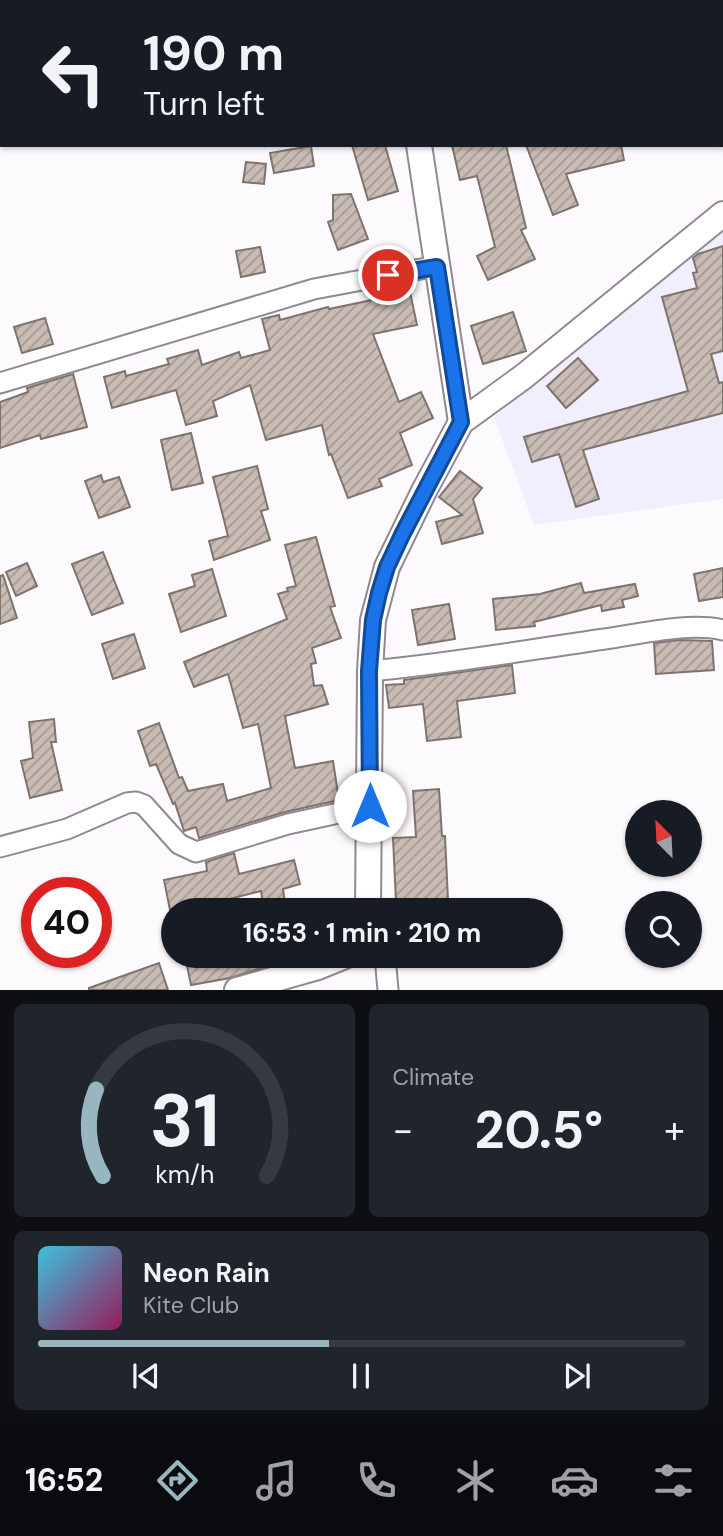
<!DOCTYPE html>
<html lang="en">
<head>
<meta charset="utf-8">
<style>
  body { margin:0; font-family:"DM Sans",sans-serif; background:#20242c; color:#f1f3f6; height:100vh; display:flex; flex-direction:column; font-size:26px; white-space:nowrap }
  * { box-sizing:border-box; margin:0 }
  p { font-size:23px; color:#9ea1a6 }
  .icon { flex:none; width:38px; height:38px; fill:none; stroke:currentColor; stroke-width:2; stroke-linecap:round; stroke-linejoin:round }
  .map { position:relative; height:990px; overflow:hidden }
  .panel { display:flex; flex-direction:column; gap:14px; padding:14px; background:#0d0f14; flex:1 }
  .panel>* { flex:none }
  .top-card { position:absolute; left:0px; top:0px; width:724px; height:147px; box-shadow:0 2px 5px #0004; background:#171b24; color:#f1f3f6; overflow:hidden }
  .needle { width:46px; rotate:336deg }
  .fabs { position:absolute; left:625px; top:800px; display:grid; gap:14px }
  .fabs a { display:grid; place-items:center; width:77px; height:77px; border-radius:50%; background:#171b24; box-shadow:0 2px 5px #0004; font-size:35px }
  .speed { position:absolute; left:21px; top:877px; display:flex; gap:14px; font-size:35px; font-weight:700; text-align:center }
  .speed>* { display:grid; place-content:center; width:91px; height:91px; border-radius:50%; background:#171b24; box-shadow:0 2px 5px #0004; line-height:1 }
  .speed .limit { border:10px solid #d22; background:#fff; color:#111 }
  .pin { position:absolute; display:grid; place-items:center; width:60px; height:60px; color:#fff; margin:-30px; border:4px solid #fff; border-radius:50%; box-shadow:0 2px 7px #0007 }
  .me { position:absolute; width:77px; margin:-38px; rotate:0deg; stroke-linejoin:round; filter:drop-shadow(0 0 5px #0008) }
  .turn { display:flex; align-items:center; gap:24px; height:147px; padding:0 28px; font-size:32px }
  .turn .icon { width:91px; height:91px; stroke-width:2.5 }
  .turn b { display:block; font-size:49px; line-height:60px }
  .big { font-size:52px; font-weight:700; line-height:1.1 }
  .panel .tile { flex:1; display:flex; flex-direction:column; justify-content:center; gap:10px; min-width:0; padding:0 24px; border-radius:10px; background:#20242c }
  .panel .dial { align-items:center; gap:0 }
  .dial svg { height:182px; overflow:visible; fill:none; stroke:#363941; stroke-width:7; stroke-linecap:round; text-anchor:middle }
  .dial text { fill:#f1f3f6; stroke:none }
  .song { display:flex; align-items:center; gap:21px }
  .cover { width:84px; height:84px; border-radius:10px; background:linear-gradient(135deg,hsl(190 70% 55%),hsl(330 70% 35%)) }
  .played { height:7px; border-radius:4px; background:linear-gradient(90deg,#97b6c0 45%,#363941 45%) }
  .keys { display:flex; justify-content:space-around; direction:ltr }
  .heat { display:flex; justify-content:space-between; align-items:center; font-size:38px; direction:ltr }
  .panel .tiles { flex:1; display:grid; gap:14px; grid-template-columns:1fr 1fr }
  .tile:last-child { grid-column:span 2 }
  .trip { position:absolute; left:161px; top:898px; width:402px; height:70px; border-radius:35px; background:#171b24; box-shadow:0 2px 5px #0004; font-weight:700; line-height:70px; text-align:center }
  .menu { display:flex; height:112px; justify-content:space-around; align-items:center; background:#090b0e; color:#9ea1a6 }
  .menu .icon { width:49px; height:49px }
  .menu .current { color:#97b6c0 }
  .menu b { font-size:32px; color:#f1f3f6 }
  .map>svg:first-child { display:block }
  .education { fill:#f1effd }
  .building { fill:url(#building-hatch); stroke:#7f746d; stroke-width:2 }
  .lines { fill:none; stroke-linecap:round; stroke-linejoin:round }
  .minor-casing { stroke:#918992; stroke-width:23 }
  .tertiary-casing { stroke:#918992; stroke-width:28 }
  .minor { stroke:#fff; stroke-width:19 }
  .tertiary { stroke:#fff; stroke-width:24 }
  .route-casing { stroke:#114b97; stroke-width:18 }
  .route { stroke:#1a73e8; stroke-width:12 }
</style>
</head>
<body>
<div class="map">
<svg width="723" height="990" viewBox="0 0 723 990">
  <defs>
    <pattern id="building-hatch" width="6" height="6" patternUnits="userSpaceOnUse" patternTransform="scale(1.75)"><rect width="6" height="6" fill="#c8bcb4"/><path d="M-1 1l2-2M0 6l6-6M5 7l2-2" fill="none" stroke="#a49a94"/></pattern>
  </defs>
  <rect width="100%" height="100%" fill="#fdfafe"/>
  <path class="education" d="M 723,229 L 723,499 L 534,525 L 494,418 Z"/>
  <g class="building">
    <path d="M 352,145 L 385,145 L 398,191 L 368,200 Z"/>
    <path d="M 452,145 L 506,145 L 526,228 L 521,230 L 535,259 L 488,280 L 477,256 L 495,247 L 477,176 L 460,180 Z"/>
    <path d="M 526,145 L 621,145 L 624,160 L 566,174 L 578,205 L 553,215 Z"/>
    <path d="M 311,146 L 314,166 L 274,173 L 270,153 Z"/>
    <path d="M 246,162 L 266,164 L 264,184 L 243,182 Z"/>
    <path d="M 351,194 L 368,239 L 338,250 L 328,222 L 333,220 L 333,195 Z"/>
    <path d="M 723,246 L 723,351 L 711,354 L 719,383 L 723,382 L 723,413 L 583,450 L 599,499 L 576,507 L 559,454 L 532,462 L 524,437 L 688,391 L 662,297 L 697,288 L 693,273 L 697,272 L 693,258 L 698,254 Z"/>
    <path d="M 260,247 L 265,272 L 241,277 L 236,251 Z"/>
    <path d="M 410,292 L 417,325 L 373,334 L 399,402 L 421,392 L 433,418 L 400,433 L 412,465 L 379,479 L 382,486 L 348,498 L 331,454 L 329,455 L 322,425 L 266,440 L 250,385 L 213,401 L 217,416 L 186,425 L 176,390 L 112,408 L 104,377 L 125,371 L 126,376 L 169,364 L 167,359 L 198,350 L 202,365 L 239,352 L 241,358 L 270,350 L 262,319 L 279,315 L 280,320 L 328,307 L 329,309 Z"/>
    <path d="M 513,312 L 526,351 L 483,364 L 471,326 Z"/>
    <path d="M 45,318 L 53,344 L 22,353 L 14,327 Z"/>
    <path d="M 578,358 L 598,380 L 566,408 L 547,386 Z"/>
    <path d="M 73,374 L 87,427 L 41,439 L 40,435 L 0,448 L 0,402 L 28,392 L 27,388 Z"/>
    <path d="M 191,433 L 203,483 L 172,490 L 161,440 Z"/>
    <path d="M 257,466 L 268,509 L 261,511 L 270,540 L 214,560 L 209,541 L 228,536 L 213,477 Z"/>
    <path d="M 460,471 L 482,488 L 473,499 L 483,533 L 442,544 L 436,522 L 462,515 L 439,497 Z"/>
    <path d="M 101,475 L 103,482 L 119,477 L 130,507 L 99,518 L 85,481 Z"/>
    <path d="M 316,537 L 335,606 L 330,607 L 341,638 L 312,648 L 316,663 L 311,664 L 314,686 L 322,685 L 328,704 L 285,716 L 295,768 L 333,761 L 339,800 L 285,812 L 199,838 L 196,827 L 184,831 L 175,803 L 173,804 L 156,764 L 150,766 L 138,731 L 159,723 L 179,778 L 182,777 L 188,791 L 223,784 L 227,801 L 271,788 L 258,724 L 243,728 L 228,674 L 194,687 L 184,662 L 287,619 L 278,594 L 288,591 L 287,588 L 296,586 L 285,545 Z"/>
    <path d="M 103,552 L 123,603 L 92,615 L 72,564 Z"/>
    <path d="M 27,563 L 37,586 L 16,596 L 6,572 Z"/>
    <path d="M 723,568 L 723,597 L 699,601 L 694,574 Z"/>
    <path d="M 212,569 L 226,616 L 181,632 L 169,594 L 195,586 L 192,575 Z"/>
    <path d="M 3,575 L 17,618 L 0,624 L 0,576 Z"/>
    <path d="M 581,583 L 584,593 L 635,584 L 638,596 L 622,600 L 624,607 L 602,611 L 601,605 L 534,622 L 535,626 L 496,630 L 493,599 L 540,594 Z"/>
    <path d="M 449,604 L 455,639 L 418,645 L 412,610 Z"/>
    <path d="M 134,634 L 145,668 L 113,679 L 102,644 Z"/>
    <path d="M 680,640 L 712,641 L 714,670 L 656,674 L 654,643 Z"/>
    <path d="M 512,665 L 515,693 L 457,701 L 461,737 L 427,741 L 423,704 L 389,708 L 386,685 L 404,684 L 404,680 Z"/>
    <path d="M 54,719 L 56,742 L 51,742 L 62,790 L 30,798 L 21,761 L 33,758 L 29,722 Z"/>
    <path d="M 439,789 L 442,836 L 445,836 L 448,900 L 396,902 L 393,838 L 416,837 L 413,791 Z"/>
    <path d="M 234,853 L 239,874 L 294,860 L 300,884 L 283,889 L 286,910 L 264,910 L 261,891 L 201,906 L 202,910 L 170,910 L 164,880 L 207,871 L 206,862 Z"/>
    <path d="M 185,956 L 266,956 L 268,966 L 230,978 L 191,985 Z"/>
    <path d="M 159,963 L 168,990 L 89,990 L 89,988 Z"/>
  </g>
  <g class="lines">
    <g class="minor-casing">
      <g id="minor">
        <path d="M 0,383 L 314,289 L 437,266"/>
        <path d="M 370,671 C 448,664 527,650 605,639 C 640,634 688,622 723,630"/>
        <path d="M 0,847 L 67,829 L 127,803 L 136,802 L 144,805 L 179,844 L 196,852 L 288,824 L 371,806"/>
        <path d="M 385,956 L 388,990"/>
      </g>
    </g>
    <g class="tertiary-casing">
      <g id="tertiary">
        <path d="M 397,0 L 397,2"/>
        <path d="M 419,145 L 461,422"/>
        <path d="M 368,910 L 370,671 L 373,620 L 387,567 L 424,491 L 461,422 L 523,377 L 723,214"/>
        <path d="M 237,990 L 318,967 L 345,956"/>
      </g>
    </g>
    <use href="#minor" class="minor"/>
    <use href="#tertiary" class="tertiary"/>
  </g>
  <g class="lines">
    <g class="route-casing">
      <path id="route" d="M 370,806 L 369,671 L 373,620 L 379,593 L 387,567 L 402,535 L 461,422 L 437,267 L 388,275"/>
    </g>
    <use href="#route" class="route"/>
  </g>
</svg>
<div class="fabs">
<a><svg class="needle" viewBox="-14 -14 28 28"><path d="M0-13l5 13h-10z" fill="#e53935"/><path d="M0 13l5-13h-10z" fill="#9ea1a6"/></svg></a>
<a><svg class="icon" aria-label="search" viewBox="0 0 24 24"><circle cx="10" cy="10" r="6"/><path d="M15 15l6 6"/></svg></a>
</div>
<div class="speed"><div class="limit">40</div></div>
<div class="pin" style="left:388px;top:275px;background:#d93025"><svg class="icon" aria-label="arrive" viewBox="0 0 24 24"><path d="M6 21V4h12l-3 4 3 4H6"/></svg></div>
<svg class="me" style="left:370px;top:806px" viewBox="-20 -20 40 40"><circle r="19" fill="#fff"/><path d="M0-13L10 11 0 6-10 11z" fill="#1a73e8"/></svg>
<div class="trip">16:53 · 1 min · 210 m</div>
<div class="top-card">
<div class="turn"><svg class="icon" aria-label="left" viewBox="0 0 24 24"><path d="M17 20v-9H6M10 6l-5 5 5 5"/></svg><div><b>190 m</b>Turn left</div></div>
</div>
</div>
<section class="panel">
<div class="tiles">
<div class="tile dial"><svg viewBox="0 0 100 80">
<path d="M14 69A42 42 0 1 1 86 69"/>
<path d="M14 69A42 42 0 0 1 11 31" stroke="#97b6c0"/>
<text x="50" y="56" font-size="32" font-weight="700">31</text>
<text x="50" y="72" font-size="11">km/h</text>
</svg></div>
<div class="tile"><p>Climate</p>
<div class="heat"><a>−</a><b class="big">20.5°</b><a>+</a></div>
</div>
<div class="tile">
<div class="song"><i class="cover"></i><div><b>Neon Rain</b><p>Kite Club</p></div></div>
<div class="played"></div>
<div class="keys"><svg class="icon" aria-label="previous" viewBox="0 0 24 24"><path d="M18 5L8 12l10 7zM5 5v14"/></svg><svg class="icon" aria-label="pause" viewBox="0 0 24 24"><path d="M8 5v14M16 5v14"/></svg><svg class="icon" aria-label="next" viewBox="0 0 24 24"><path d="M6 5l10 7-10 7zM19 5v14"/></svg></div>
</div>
</div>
</section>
<nav class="menu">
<b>16:52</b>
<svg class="icon current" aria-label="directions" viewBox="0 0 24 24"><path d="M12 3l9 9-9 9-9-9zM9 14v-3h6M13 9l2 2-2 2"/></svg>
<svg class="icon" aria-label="music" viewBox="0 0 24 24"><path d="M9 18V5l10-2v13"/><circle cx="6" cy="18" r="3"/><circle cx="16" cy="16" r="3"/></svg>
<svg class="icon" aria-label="phone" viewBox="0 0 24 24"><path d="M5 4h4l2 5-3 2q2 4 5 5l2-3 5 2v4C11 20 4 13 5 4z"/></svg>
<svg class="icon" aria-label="climate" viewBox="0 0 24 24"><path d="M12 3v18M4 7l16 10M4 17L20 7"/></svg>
<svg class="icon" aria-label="car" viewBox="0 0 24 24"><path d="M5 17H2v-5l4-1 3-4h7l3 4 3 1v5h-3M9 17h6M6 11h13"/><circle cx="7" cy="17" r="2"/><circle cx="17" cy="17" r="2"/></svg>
<svg class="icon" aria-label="filters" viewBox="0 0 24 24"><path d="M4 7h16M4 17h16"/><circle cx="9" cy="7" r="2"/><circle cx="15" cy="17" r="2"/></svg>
</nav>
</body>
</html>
